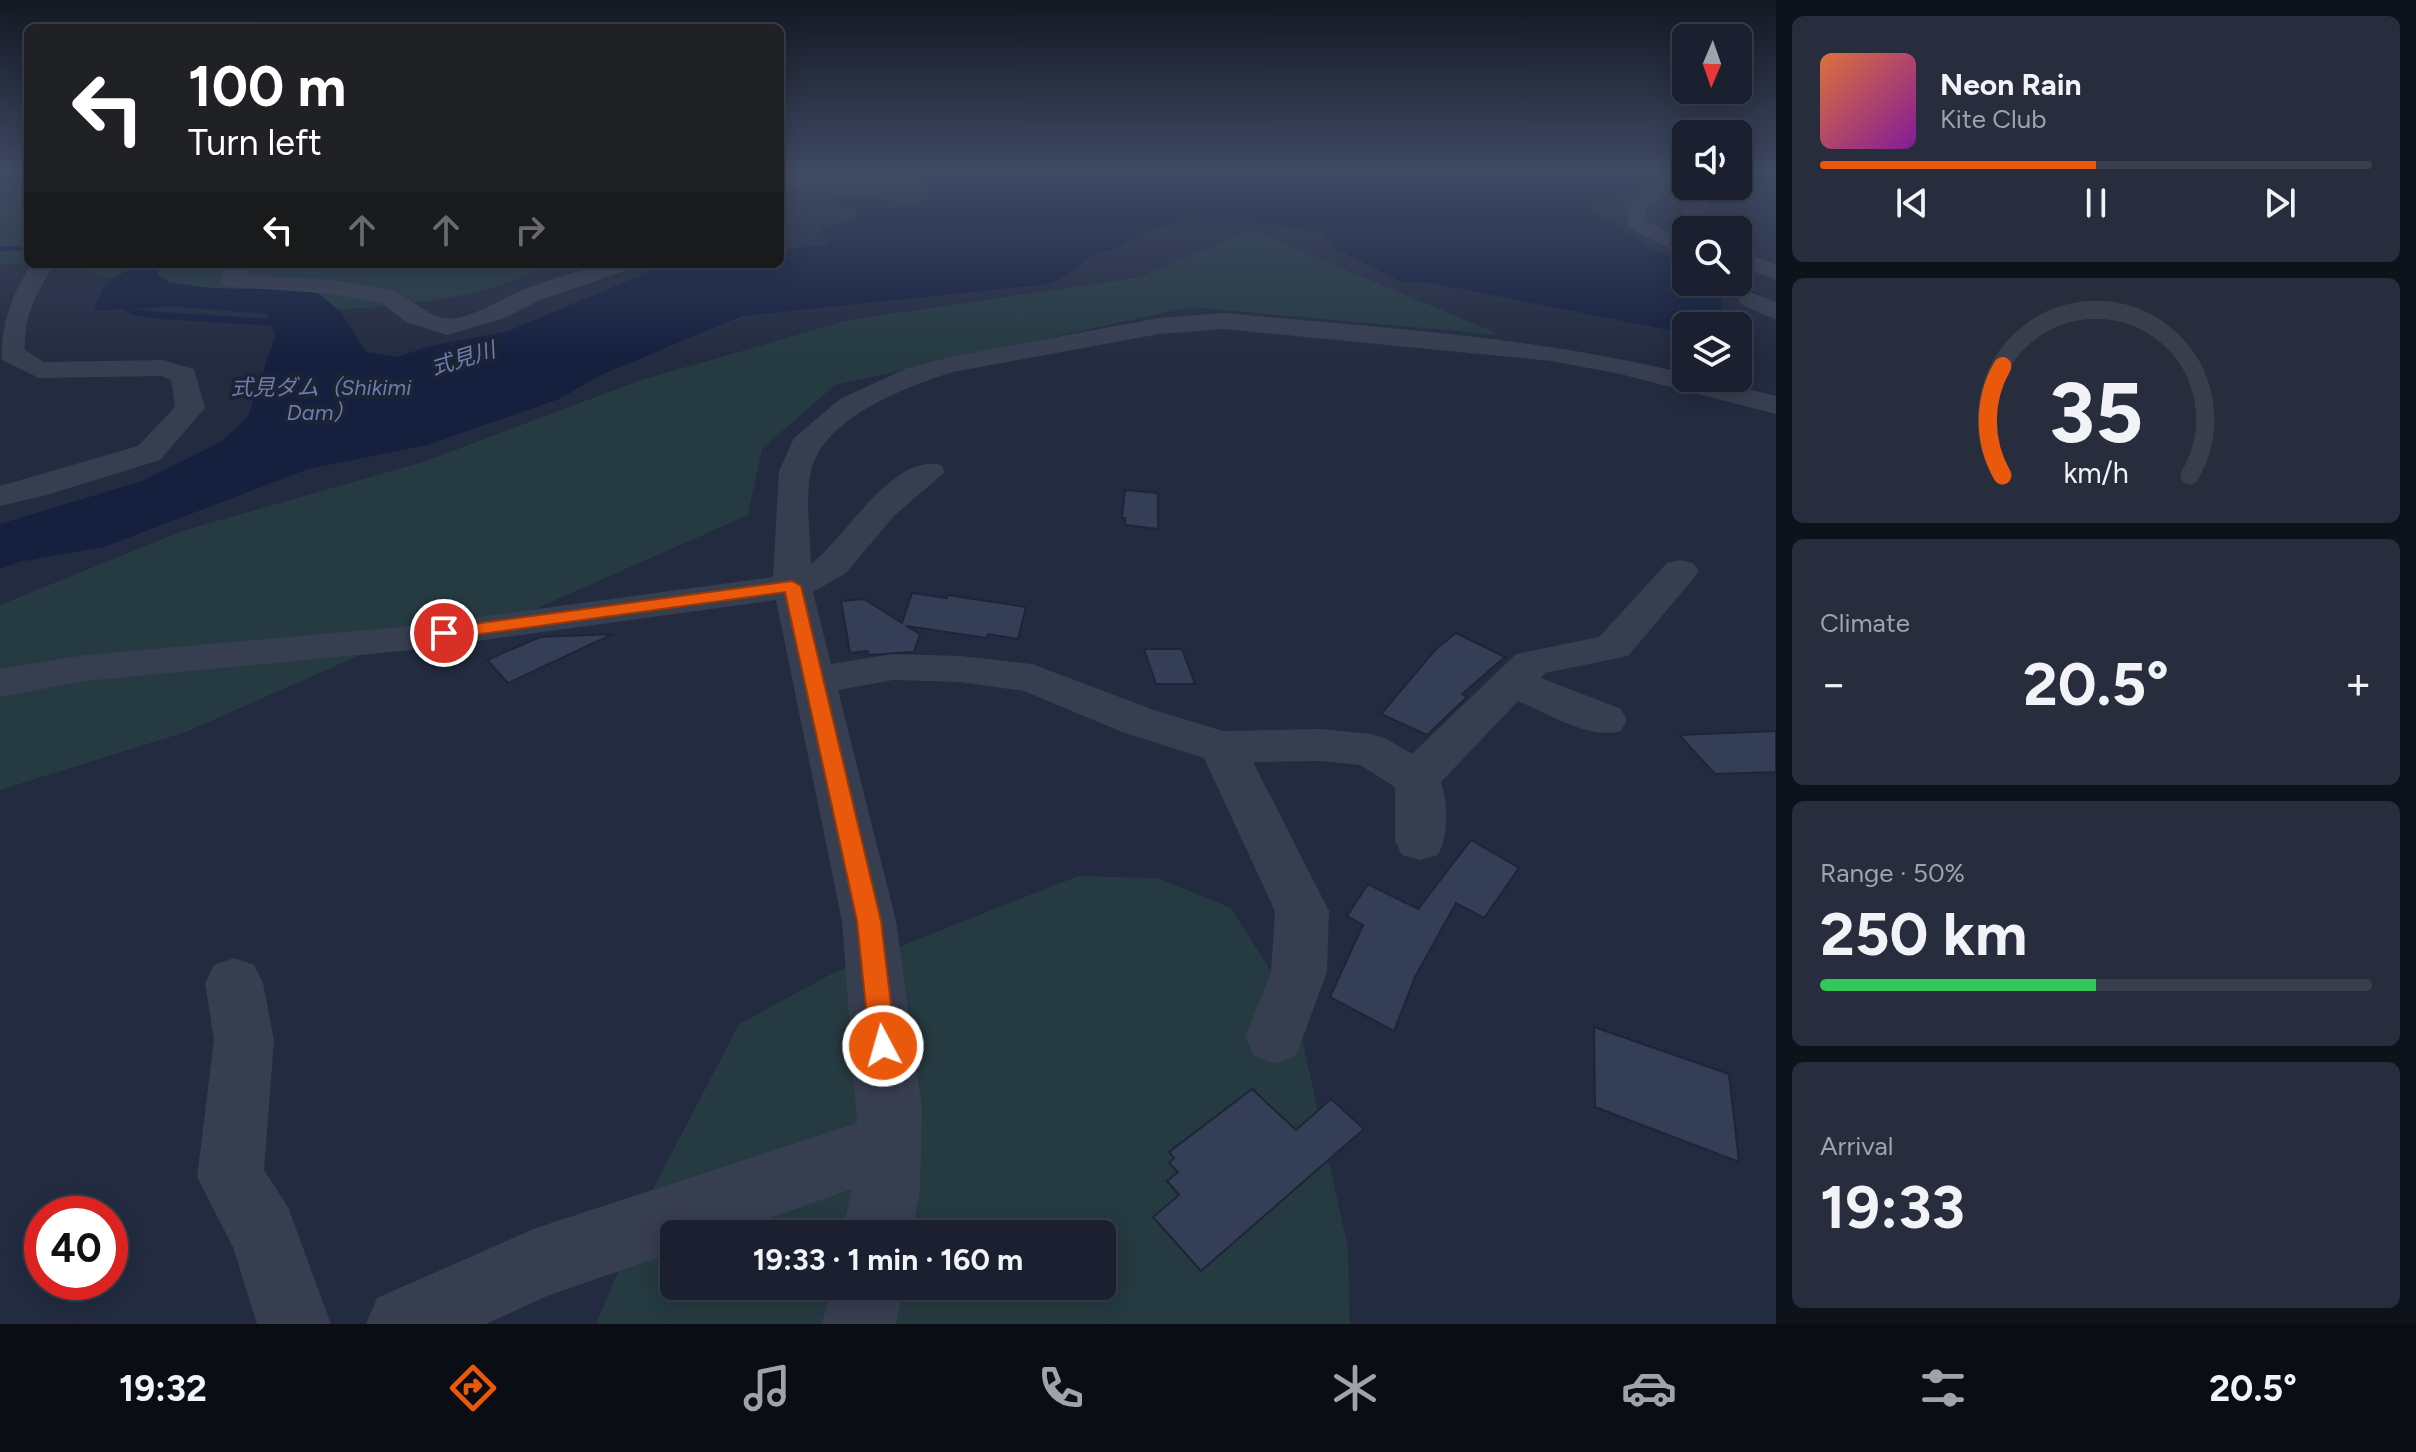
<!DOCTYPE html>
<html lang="en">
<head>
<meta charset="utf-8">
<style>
  body { margin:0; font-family:Figtree,"Noto Sans JP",sans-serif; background:#272d3c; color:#f1f3f6; height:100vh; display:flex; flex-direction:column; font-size:30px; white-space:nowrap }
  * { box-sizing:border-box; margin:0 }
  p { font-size:26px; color:#9fa3ab }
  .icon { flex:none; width:44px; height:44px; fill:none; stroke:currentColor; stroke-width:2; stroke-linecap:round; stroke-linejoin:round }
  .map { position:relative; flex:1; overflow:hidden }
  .drawer { display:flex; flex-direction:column; gap:16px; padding:16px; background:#0e121a; width:640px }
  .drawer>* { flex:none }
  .banner { position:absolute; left:24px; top:24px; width:760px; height:244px; border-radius:12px; box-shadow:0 4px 20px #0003,0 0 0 2px #383e4c; background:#202124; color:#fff; overflow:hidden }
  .needle { width:52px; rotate:182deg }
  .fabs { position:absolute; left:1672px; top:24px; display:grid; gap:16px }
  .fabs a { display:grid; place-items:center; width:80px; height:80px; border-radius:12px; background:#1a2030; box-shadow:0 4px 20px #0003,0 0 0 2px #383e4c; font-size:40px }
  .speed { position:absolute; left:24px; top:1196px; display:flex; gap:16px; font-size:40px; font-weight:700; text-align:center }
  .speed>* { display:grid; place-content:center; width:104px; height:104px; border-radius:50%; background:#1a2030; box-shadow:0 4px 20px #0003,0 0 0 2px #383e4c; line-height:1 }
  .speed .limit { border:12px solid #d22; background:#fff; color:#111 }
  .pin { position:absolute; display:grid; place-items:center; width:68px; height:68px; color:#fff; margin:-34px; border:4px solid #fff; border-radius:50%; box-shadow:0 2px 8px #0007 }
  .me { position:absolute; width:88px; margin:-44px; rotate:354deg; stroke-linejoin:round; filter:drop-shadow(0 0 6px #0008) }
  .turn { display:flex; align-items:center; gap:28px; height:168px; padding:0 32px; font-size:36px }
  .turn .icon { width:104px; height:104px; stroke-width:2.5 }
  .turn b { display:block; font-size:56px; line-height:68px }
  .lanes { display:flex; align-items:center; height:76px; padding:0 32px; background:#0003; justify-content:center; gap:40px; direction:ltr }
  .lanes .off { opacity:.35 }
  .big { font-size:60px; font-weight:700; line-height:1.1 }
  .drawer .card { flex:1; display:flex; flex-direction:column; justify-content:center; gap:12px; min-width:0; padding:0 28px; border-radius:12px; background:#272d3c }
  .drawer .dial { align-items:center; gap:0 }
  .dial svg { height:208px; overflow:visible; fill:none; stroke:#383e4c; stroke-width:7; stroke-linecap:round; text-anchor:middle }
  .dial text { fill:#f1f3f6; stroke:none }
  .song { display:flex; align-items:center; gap:24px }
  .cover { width:96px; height:96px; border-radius:12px; background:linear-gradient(135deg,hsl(20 70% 55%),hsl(290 70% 35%)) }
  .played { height:8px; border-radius:4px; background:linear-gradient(90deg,#ea580c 50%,#383e4c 50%) }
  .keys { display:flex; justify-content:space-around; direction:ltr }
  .heat { display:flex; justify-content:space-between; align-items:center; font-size:44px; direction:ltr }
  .charge { height:12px; border-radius:6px; background:linear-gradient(90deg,#34c759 50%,#383e4c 0) }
  .trip { position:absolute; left:660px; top:1220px; width:456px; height:80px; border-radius:12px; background:#1a2030; box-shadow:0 4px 20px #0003,0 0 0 2px #383e4c; font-weight:700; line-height:80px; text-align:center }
  .dock { display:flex; height:128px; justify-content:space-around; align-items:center; background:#0a0d13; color:#9fa3ab }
  .dock .icon { width:56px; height:56px }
  .dock .current { color:#ea580c }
  .dock b { font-size:36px; color:#f1f3f6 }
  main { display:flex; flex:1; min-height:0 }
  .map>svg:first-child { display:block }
  .green { fill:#253a41; fill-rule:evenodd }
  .water { fill:#15203f }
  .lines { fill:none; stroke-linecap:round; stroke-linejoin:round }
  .stream-far1 { stroke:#15203f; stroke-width:5 }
  .stream { stroke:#15203f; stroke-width:7 }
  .building { fill:#343e56; stroke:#1e2537; stroke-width:2 }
  .minor { fill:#373e50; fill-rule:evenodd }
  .route { fill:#ea580c; stroke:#983908; stroke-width:2 }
  .labels { text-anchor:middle; stroke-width:8; stroke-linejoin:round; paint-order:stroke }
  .far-water-label { font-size:22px; font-style:italic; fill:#6a7dac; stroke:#1c2335 }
</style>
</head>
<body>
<main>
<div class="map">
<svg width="1776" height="1324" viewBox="0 0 1776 1324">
  <rect width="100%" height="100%" fill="#232b40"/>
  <g class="green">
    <rect x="0" y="173" width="28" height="91"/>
    <path d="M 1251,230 L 1501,335 L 1191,307 L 835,385 L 762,449 L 748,515 L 517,617 L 367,652 L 186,732 L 0,790 L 0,605 L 182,531 L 426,461 L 641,380 L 849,320 L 1136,278 Z"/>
    <path d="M 40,264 L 547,264 C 535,270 522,278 509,282 C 433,310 285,317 206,304 C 149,295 98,268 40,264 Z"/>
    <path d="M 1078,876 L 1157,878 L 1231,908 L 1296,1011 L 1348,1248 L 1350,1324 L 596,1324 L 654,1187 L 739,1024 L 833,973 ZM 674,1234 L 1102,1234 L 1102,1286 L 674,1286 Z"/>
  </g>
  <path class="water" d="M 922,173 L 1645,173 L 1648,177 L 1644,187 L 1590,207 L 1650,248 L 1686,263 L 1686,282 L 1731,282 L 1762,295 L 1721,298 L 1722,311 L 1709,321 L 1713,326 L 1686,326 L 1686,331 L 1678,332 L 1431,283 L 1402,282 L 1334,247 L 1324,232 L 1261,224 L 1189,222 L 1144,231 L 1117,248 L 1091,254 L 1077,269 L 1049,284 L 742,316 L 603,374 L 559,399 L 427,445 L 308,469 L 104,547 L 19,562 L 0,569 L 0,524 L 142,481 L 221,442 L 248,417 L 275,336 L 267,314 L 173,306 L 94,311 C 101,282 118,270 148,266 L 168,282 L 210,288 L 314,290 L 341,312 L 366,352 L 398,357 L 426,347 L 508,331 L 668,264 L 780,264 L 780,250 L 828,245 L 820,227 L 852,221 L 858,209 L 836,206 L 833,197 C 863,192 890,203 920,204 L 931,186 Z"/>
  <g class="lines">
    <g class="stream-far1">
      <path d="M 0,249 L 28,248"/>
      <path d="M 152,274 L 161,264"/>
    </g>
    <g class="stream">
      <path d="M 145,281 L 154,272"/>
      <path d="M 125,302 L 122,305 L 135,312 L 153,315 L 282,323"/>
    </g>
  </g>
  <g class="building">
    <path d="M 1125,490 L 1158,493 L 1158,529 L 1125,525 L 1125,518 L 1122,518 Z"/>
    <path d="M 912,593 L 947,598 L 947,595 L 1026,607 L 1018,639 L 988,634 L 986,638 L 906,626 L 920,634 L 914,652 L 869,655 L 867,651 L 850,653 L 841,601 L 864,599 L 902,623 Z"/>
    <path d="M 1456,633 L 1505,657 L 1462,694 L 1467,697 L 1427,735 L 1381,714 L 1435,650 Z"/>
    <path d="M 613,634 L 508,683 L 487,660 L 540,637 Z"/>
    <path d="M 1144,649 L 1182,649 L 1195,684 L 1156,684 Z"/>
    <path d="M 1776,731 L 1776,772 L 1715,774 L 1679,735 Z"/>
    <path d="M 1471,840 L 1519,868 L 1484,918 L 1456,903 L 1415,977 L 1394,1031 L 1330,997 L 1363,925 L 1347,916 L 1368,884 L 1418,909 Z"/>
    <path d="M 1594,1027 L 1729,1074 L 1739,1162 L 1595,1107 Z"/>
    <path d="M 1252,1089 L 1296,1130 L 1331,1099 L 1364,1129 L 1201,1271 L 1153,1217 L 1179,1195 L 1167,1181 L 1178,1172 L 1169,1163 L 1174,1158 L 1169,1152 Z"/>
  </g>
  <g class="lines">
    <g class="minor">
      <path d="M 809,173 L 854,173 L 845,179 L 780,190 L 780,178 Z"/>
      <path d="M 1652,173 L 1670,173 L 1674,179 L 1664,197 L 1645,210 L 1647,221 L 1686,241 L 1686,257 L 1630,228 L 1624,208 L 1650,189 L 1656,179 Z"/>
      <path d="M 1699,186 L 1717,186 L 1718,191 L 1696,222 L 1702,230 L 1686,230 L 1686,235 L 1684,234 L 1676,222 L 1698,191 Z"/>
      <path d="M 1738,250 L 1776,265 L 1776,280 L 1738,265 Z"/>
      <path d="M 32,264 L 55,264 C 37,291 23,317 25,350 L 44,362 L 163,360 L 194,369 L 205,408 L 160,460 L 47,495 L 0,506 L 0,486 L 138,446 L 175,407 L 171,380 L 161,376 L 39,378 L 2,360 C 0,328 13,289 32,264 Z"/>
      <path d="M 225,264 L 247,264 L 246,275 L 333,280 L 390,290 C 410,295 422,314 444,318 C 468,322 503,297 525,289 C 562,275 594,264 633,264 L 630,269 L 540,300 L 505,318 L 447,335 L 406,322 L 382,303 L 333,294 L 225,286 L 221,281 Z"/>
      <path d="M 1750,292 L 1776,302 L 1776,320 L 1741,304 L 1738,299 L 1741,294 Z"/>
      <path d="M 1224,313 C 1379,328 1535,336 1686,374 L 1686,378 L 1703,378 L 1776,396 L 1776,414 L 1620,374 L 1551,361 L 1224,329 L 1159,334 L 953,372 C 906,387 824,417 811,471 C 805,500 810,534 811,564 C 845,539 892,453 941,465 L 945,472 L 894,516 L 846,573 L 813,592 L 831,664 L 893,654 L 961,656 L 1032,664 L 1154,710 L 1223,731 L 1321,729 L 1371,734 L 1387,739 L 1412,754 L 1516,654 L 1599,637 L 1667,563 L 1680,560 L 1693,563 L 1699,571 L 1693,579 L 1628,656 L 1545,673 L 1541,678 L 1621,709 L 1627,720 L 1621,731 C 1588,740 1549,714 1518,701 L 1441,782 C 1448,804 1449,834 1438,855 L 1420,860 L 1402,855 L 1395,841 L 1395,787 L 1360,765 L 1321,761 L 1253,762 L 1329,911 L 1327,972 L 1296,1056 L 1275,1064 L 1254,1056 L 1245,1037 L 1271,972 L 1275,911 L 1204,758 L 1122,732 L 1024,691 L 961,682 L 893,680 L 838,690 L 896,921 L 922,1108 L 920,1190 L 912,1234 L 842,1234 L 852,1189 L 724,1234 L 674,1234 L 674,1252 L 547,1296 L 486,1324 L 366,1324 L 377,1298 L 536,1228 L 857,1123 L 842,921 L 776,600 L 412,650 L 85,681 L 0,697 L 0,669 L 85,655 L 412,626 L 773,577 L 779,471 L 794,438 L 840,399 L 905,369 L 949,357 L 1159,318 Z"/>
      <path d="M 234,958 L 254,965 L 263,983 L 274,1040 L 264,1170 L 288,1207 L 331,1324 L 257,1324 L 233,1247 L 197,1177 L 214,1040 L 205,983 L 214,965 Z"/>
      <path d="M 832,1286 L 904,1286 L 896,1324 L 822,1324 Z"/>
    </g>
  </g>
  <linearGradient id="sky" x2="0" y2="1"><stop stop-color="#131823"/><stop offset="0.48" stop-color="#3f4a64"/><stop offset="1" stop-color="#3f4a64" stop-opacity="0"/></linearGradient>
  <rect width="1776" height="359" fill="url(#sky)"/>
  <path class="route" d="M 792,581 L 801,586 L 881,921 L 896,1046 L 892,1054 L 883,1058 L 874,1054 L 870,1046 L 857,921 L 785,592 L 444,639 L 435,633 L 444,628 Z"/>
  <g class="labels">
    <g class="far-water-label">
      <text transform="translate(463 358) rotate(-17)" y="8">式見川</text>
      <text x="321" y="395">式見ダム（Shikimi<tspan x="321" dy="25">Dam）</tspan></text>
    </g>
  </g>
</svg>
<div class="fabs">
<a><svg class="needle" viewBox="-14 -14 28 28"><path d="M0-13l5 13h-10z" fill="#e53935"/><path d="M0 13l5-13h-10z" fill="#9fa3ab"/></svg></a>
<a><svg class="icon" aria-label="sound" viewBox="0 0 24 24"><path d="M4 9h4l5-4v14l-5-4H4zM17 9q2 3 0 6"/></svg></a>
<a><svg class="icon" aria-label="search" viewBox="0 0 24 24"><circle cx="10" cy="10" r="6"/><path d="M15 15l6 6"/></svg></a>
<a><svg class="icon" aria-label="layers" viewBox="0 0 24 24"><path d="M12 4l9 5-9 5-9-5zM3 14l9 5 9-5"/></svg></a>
</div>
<div class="speed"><div class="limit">40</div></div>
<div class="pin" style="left:444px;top:633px;background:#d93025"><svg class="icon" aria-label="arrive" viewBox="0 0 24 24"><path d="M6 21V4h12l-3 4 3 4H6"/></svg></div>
<svg class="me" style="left:883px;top:1046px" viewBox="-20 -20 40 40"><circle r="17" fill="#ea580c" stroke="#fff" stroke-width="3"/><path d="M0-11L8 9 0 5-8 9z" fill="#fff"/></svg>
<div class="trip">19:33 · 1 min · 160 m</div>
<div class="banner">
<div class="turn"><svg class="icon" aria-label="left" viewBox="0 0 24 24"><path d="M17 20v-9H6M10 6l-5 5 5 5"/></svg><div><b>100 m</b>Turn left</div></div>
<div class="lanes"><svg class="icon" aria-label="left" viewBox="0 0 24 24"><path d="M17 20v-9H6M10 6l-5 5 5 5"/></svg><svg class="icon off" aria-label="ahead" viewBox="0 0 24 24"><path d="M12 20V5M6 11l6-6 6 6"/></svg><svg class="icon off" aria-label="ahead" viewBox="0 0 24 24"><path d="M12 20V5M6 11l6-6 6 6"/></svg><svg class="icon off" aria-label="right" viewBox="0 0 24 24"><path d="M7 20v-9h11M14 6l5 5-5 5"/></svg></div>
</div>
</div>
<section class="drawer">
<div class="card">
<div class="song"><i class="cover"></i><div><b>Neon Rain</b><p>Kite Club</p></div></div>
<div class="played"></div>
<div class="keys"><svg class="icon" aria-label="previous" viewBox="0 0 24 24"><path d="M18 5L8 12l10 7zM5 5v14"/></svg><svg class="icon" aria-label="pause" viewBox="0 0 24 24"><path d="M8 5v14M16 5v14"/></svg><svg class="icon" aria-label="next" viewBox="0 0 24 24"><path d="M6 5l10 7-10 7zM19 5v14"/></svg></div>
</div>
<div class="card dial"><svg viewBox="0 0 100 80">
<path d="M14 69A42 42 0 1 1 86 69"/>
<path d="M14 69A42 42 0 0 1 14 27" stroke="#ea580c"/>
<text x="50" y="56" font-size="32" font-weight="700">35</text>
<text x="50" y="72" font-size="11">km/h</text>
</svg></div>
<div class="card"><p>Climate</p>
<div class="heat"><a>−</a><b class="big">20.5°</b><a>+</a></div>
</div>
<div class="card"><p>Range · 50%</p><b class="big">250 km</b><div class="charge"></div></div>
<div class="card"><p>Arrival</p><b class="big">19:33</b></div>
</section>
</main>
<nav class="dock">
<b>19:32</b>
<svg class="icon current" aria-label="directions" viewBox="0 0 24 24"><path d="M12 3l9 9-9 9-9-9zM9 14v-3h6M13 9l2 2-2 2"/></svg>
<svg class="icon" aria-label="music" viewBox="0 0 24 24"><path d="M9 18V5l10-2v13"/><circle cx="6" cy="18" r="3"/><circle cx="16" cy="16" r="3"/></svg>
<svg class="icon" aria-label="phone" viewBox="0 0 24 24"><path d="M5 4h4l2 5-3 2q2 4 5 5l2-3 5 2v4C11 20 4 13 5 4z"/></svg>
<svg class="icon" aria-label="climate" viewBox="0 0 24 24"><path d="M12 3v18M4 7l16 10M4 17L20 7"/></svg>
<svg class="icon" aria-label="car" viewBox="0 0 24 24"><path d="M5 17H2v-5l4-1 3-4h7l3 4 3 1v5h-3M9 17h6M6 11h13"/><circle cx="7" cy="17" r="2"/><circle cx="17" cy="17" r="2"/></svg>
<svg class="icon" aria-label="filters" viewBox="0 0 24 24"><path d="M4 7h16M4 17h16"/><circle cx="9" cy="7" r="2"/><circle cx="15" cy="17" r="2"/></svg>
<b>20.5°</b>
</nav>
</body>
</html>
